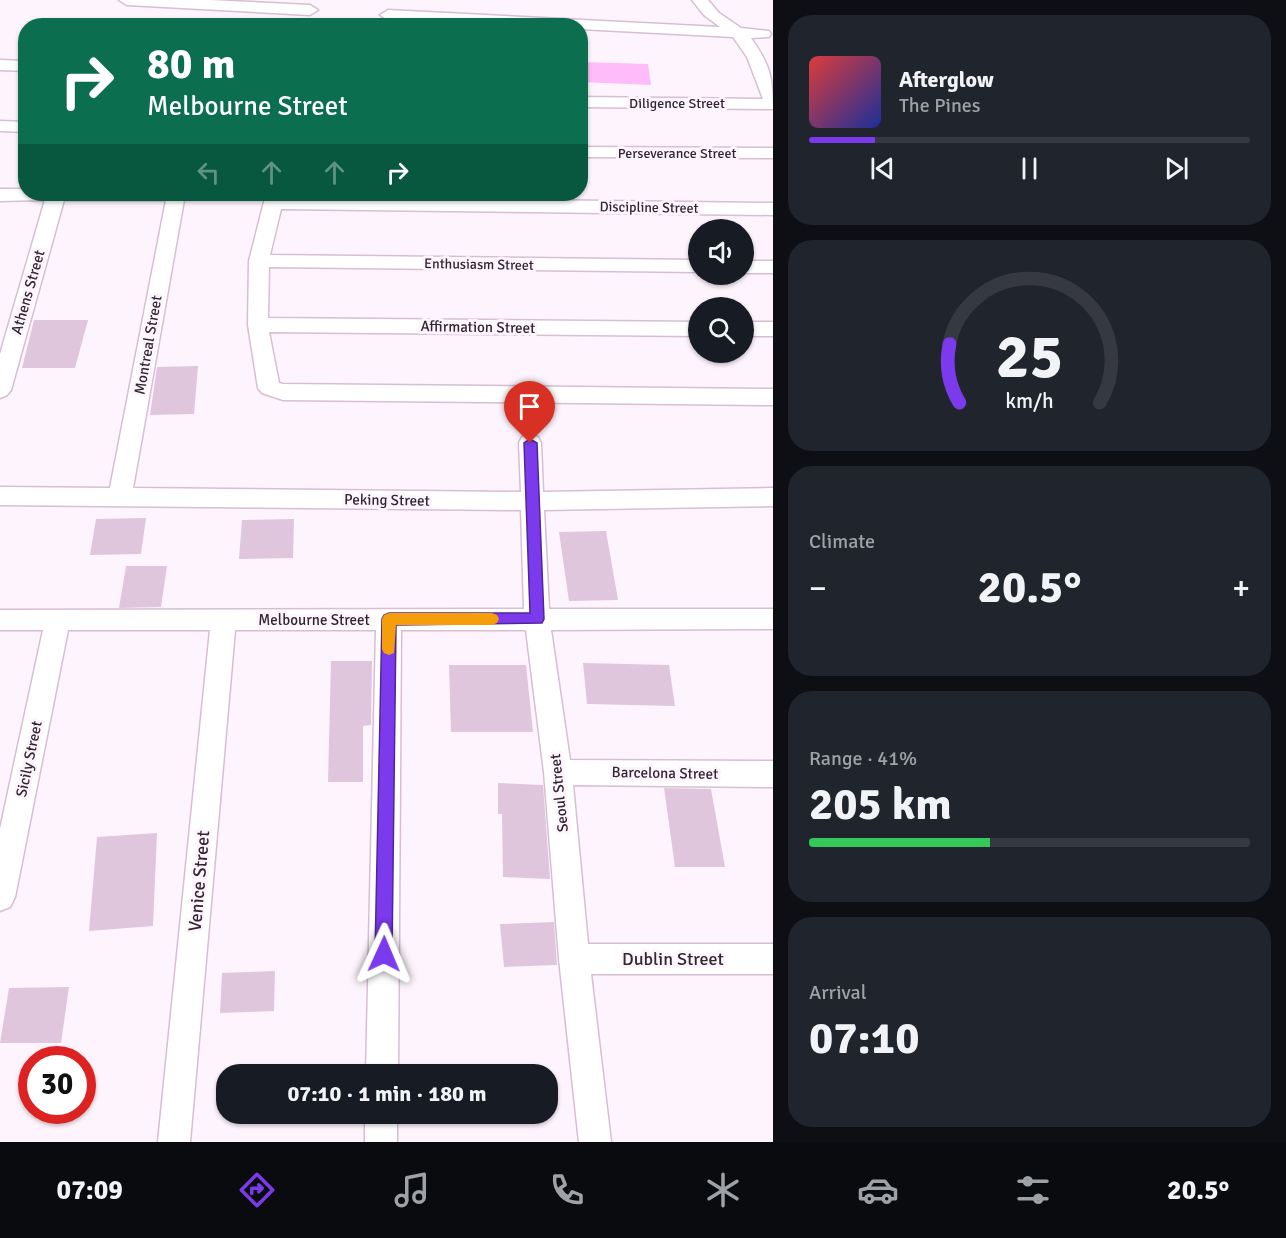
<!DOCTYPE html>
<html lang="en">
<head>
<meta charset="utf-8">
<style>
  body { margin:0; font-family:Signika,sans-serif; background:#20242c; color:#f1f3f6; height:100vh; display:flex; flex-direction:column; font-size:22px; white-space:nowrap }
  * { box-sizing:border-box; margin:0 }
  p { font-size:20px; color:#9ea1a6 }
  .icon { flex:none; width:33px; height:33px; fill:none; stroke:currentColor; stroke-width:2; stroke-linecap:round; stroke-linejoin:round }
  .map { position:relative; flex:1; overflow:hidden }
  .sheet { display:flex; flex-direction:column; gap:15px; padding:15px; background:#0d0f14; width:513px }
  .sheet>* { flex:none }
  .top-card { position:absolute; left:18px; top:18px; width:570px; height:183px; border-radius:24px; box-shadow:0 2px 4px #0004; background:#0b6e4f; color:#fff; overflow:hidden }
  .fabs { position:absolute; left:688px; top:219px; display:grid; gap:12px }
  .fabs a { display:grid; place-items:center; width:66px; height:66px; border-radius:50%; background:#171b24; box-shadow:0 2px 4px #0004; font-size:30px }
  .speed { position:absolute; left:18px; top:1046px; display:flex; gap:12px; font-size:30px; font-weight:700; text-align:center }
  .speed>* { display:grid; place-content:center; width:78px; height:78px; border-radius:50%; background:#171b24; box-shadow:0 2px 4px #0004; line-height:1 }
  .speed .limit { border:9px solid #d22; background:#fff; color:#111 }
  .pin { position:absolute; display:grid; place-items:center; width:51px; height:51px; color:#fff; margin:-62px -26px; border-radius:50% 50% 50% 0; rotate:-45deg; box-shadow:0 0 6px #0007 }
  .pin .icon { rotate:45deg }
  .me { position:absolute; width:66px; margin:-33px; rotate:1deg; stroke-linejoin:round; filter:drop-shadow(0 0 4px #0008) }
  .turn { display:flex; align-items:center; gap:21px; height:126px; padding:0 30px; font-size:27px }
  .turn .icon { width:78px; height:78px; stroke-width:2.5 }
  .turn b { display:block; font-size:42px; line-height:51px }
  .lanes { display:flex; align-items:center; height:57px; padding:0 30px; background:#0003; justify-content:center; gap:30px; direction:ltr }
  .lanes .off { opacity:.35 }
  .big { font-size:45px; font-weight:800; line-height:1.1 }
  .sheet .card { flex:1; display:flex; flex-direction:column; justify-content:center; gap:9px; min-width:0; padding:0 21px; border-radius:24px; background:#20242c }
  .sheet .dial { align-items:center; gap:0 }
  .dial svg { height:156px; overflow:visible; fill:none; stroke:#363941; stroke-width:7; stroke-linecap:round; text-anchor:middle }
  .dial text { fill:#f1f3f6; stroke:none }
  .song { display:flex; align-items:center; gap:18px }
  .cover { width:72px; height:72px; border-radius:9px; background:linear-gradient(135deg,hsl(0 70% 55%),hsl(230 70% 35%)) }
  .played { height:6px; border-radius:3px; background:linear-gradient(90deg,#7c3aed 15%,#363941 15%) }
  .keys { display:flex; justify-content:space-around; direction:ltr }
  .heat { display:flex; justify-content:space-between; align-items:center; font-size:33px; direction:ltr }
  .charge { height:9px; border-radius:4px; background:linear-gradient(90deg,#34c759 41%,#363941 0) }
  .trip { position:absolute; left:216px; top:1064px; width:342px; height:60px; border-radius:24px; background:#171b24; box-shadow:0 2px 4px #0004; font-weight:800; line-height:60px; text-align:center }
  .dock { display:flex; height:96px; justify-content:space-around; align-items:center; background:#090b0e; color:#9ea1a6 }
  .dock .icon { width:42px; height:42px }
  .dock .current { color:#7c3aed }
  .dock b { font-size:27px; color:#f1f3f6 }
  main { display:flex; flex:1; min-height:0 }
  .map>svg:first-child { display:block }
  .green { fill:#febcf8 }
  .building { fill:#dfc6dc }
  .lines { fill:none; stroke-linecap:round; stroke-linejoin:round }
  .street-casing { stroke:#d7bed4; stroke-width:3 }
  .street { fill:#fff; fill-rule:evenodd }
  .route { fill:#7c3aed; stroke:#51269a; stroke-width:1.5 }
  .slow { fill:#f59e0b }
  .labels { text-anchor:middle; stroke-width:6; stroke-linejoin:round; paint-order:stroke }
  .far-street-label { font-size:14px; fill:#312730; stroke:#fef4fd }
  .street-label { font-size:15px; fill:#312730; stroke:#fef4fd }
  .near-street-label { font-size:18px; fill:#312730; stroke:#fef4fd }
</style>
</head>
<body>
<main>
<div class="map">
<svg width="773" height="1142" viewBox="0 0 773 1142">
  <rect width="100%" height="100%" fill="#fef4fd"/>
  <path class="green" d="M 581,62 L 648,64 L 651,85 L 581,82 Z"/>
  <g class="building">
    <path d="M 34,320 L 88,320 L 75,368 L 22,368 Z"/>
    <path d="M 198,366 L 194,414 L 150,415 L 157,367 Z"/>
    <path d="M 146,518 L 141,554 L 90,555 L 96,519 Z"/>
    <path d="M 294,519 L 293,558 L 239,559 L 242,520 Z"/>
    <path d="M 606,531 L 618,600 L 569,601 L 559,532 Z"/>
    <path d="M 126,566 L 167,566 L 161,607 L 119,608 Z"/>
    <path d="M 331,661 L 372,661 L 371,725 L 363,726 L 363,782 L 328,782 Z"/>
    <path d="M 583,663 L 669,665 L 675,706 L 587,704 Z"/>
    <path d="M 449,665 L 526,665 L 533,732 L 451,732 Z"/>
    <path d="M 498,783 L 543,785 L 550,879 L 503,877 L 502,814 L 498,814 Z"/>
    <path d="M 664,788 L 711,789 L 725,867 L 675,867 Z"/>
    <path d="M 157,833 L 153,926 L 89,931 L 97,837 Z"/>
    <path d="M 554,922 L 557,965 L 504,967 L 500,924 Z"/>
    <path d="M 275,971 L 274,1011 L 220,1013 L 222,973 Z"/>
    <path d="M 69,987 L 61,1043 L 0,1043 L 9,988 Z"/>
  </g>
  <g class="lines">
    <g class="street-casing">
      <g id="street">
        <path d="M 119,0 L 210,0 L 310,5 L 318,10 L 310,15 L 127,5 Z"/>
        <path d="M 692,0 L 708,0 L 719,13 L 741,28 L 769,31 L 771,34 L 769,37 L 751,38 C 770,65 773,77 773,109 L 580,107 L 580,97 L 763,99 L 747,57 L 733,37 L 580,29 L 580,26 L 504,26 L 388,20 L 380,15 L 388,10 L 720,27 L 704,15 Z"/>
        <path d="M 0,60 L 26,61 L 26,71 L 0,70 Z"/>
        <path d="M 0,121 L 26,122 L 26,132 L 0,131 Z"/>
        <path d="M 580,147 L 773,148 L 773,158 L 580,157 Z"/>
        <path d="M 0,189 L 26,189 L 26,194 L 222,194 L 219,198 L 184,200 L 133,488 L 521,492 L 519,443 L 522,437 L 530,435 L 538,437 L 541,443 L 543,492 L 773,488 L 773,506 L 544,510 L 549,609 L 773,609 L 773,629 L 551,630 L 570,760 L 773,761 L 773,787 L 573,785 L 588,944 L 773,944 L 773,974 L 591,974 L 611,1142 L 579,1142 L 559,959 L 544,772 L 526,630 L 401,630 L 398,1074 L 366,1074 L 376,630 L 235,630 L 190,1142 L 158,1142 L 210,630 L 68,630 L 15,897 L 10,907 L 0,911 L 0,829 L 43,630 L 0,630 L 0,610 L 524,609 L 521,510 L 0,505 L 0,487 L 110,488 L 166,200 L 64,200 L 11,390 L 7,395 L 0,398 L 0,354 L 45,200 L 0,201 Z"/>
        <path d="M 266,194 L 284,194 L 283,197 L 773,203 L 773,215 L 281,209 L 270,255 L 699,260 L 699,272 L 269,267 L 268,318 L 699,322 L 699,336 L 269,332 L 279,383 L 283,384 L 773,389 L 773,405 L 283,400 L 262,393 L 258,388 L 248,325 L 249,261 Z"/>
        <rect x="744" y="261" width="29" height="12"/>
        <rect x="744" y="322" width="29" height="14"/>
        <rect x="365" y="1113" width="32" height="29"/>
      </g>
    </g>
    <use href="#street" class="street"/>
  </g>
  <path class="route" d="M 530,439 L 537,443 L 544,619 L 542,623 L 396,625 L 392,954 L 390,960 L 384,963 L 378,960 L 375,954 L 382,619 L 384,615 L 389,613 L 530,613 L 524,443 Z"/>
  <path class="slow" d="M 389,613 L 492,613 L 497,615 L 499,619 L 497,623 L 492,625 L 396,625 L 394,653 L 389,655 L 384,653 L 382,649 L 382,619 L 384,615 Z"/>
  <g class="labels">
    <g class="far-street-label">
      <text x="677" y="108">Diligence Street</text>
      <text x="677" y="158">Perseverance Street</text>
      <text transform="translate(649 207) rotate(1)" y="5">Discipline Street</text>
      <text transform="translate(479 264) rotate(1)" y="5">Enthusiasm Street</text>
    </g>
    <g class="street-label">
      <text transform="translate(28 292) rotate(-74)" y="5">Athens Street</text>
      <text transform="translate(478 327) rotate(1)" y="5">Affirmation Street</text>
      <text transform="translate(148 345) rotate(-80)" y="5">Montreal Street</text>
      <text transform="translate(387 500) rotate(1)" y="5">Peking Street</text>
      <text x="314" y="625">Melbourne Street</text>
      <text transform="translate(29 759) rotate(-78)" y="5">Sicily Street</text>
      <text transform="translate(665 773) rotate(1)" y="5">Barcelona Street</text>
      <text transform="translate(559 793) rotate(-96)" y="5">Seoul Street</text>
    </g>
    <g class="near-street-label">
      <text transform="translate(199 881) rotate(-85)" y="6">Venice Street</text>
      <text x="673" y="965">Dublin Street</text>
    </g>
  </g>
</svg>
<div class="fabs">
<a><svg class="icon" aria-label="sound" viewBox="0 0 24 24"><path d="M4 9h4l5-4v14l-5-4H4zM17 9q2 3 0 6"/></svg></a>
<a><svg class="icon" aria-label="search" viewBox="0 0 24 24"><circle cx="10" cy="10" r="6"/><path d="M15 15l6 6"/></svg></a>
</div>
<div class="speed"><div class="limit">30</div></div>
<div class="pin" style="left:530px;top:443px;background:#d93025"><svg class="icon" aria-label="arrive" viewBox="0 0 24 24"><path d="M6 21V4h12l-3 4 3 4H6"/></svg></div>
<svg class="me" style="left:384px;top:954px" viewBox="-20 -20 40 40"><path d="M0-17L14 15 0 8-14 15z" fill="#7c3aed" stroke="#fff" stroke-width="4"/></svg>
<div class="trip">07:10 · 1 min · 180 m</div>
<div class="top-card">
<div class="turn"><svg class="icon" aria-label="right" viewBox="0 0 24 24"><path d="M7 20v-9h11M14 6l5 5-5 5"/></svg><div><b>80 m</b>Melbourne Street</div></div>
<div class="lanes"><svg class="icon off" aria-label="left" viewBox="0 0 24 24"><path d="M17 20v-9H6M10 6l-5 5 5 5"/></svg><svg class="icon off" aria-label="ahead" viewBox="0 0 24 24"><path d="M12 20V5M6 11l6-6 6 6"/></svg><svg class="icon off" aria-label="ahead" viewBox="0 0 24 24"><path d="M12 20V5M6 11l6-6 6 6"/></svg><svg class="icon" aria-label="right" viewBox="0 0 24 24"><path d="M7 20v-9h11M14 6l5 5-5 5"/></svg></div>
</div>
</div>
<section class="sheet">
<div class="card">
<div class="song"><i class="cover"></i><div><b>Afterglow</b><p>The Pines</p></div></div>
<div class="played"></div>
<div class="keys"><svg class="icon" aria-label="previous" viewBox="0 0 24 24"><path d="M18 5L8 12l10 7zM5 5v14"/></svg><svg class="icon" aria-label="pause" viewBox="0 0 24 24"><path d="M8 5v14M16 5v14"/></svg><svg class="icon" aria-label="next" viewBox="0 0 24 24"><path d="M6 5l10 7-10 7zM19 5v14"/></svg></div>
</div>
<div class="card dial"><svg viewBox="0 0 100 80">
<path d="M14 69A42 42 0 1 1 86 69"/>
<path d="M14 69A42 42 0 0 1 9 39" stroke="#7c3aed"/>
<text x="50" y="56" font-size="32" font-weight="700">25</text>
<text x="50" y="72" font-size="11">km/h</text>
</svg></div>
<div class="card"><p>Climate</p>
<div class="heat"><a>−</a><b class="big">20.5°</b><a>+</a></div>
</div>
<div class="card"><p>Range · 41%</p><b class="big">205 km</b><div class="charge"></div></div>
<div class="card"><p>Arrival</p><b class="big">07:10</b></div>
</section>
</main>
<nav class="dock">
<b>07:09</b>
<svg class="icon current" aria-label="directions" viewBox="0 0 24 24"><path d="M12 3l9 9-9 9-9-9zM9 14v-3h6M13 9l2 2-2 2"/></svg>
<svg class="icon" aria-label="music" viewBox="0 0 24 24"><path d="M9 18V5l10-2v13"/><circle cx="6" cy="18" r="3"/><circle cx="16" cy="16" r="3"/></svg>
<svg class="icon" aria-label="phone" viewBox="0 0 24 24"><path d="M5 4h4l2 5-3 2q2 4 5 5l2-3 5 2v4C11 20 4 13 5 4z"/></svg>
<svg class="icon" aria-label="climate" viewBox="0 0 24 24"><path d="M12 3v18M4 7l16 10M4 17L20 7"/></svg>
<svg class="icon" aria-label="car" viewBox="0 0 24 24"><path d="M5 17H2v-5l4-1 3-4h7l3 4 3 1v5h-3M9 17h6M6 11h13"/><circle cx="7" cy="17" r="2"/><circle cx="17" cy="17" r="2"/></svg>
<svg class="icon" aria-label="filters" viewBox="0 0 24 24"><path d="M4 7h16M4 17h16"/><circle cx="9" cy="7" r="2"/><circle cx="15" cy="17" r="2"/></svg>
<b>20.5°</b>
</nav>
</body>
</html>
